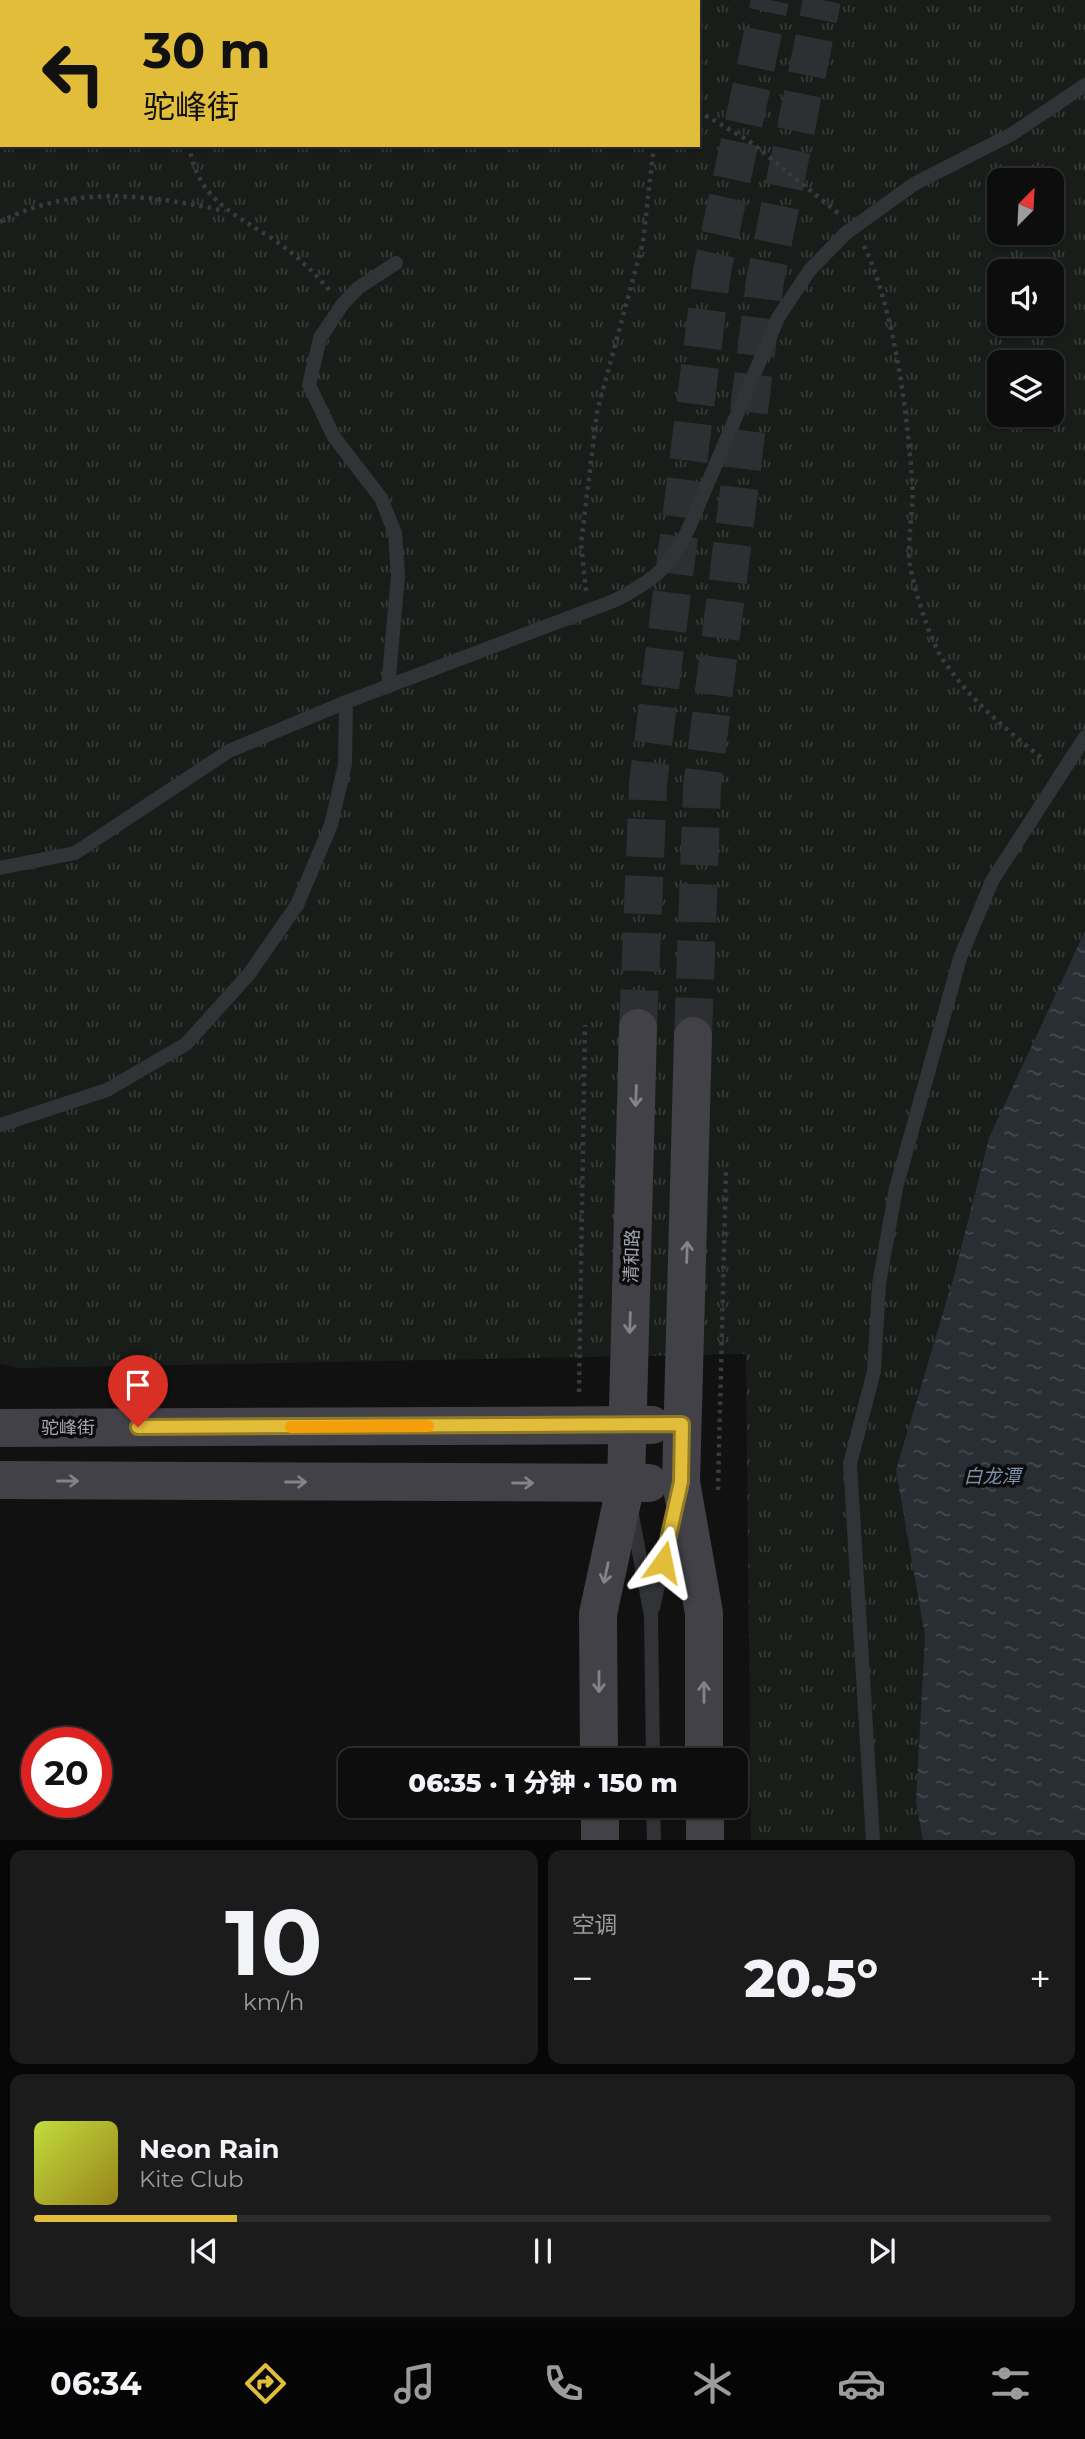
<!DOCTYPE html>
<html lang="zh">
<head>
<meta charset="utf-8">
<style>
  body { margin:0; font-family:Montserrat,"Noto Sans SC",sans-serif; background:#1b1b1c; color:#f1f3f6; height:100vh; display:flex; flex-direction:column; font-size:26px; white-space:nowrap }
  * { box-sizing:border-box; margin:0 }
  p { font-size:23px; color:#9a9c9e }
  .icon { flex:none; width:38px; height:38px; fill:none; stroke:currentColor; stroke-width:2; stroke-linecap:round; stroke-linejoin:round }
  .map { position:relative; height:1840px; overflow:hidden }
  .side { display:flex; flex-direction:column; gap:10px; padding:10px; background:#070708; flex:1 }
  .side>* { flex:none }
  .hud { position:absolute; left:0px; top:0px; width:700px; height:147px; box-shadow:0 2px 5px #0004,0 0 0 2px #2d2d2e; background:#e1bd3a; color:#111; overflow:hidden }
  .needle { width:46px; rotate:24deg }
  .controls { position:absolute; left:987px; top:168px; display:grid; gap:14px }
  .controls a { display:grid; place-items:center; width:77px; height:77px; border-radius:14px; background:#0d0d0e; box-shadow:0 2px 5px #0004,0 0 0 2px #2d2d2e; font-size:35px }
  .speed { position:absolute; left:21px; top:1727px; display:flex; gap:14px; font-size:35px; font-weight:700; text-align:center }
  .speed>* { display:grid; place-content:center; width:91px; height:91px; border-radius:50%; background:#0d0d0e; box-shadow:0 2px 5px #0004,0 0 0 2px #2d2d2e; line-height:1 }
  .speed .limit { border:10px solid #d22; background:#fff; color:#111 }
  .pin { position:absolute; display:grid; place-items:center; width:60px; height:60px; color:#fff; margin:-72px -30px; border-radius:50% 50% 50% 0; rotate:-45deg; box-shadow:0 0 7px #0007 }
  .pin .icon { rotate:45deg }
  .me { position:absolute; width:77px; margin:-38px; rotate:12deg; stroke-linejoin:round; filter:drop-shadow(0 0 5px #0008) }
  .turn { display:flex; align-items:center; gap:24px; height:147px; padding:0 28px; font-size:32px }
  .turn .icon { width:91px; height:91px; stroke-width:2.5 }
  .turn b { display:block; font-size:49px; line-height:60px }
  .big { font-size:52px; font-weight:800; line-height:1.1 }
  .side .widget { flex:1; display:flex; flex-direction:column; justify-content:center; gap:10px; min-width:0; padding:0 24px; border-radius:14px; background:#1b1b1c }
  .side .dial { align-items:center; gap:0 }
  .dial b { font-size:91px; line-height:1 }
  .song { display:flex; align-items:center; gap:21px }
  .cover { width:84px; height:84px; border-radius:10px; background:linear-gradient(135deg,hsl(70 70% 55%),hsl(50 70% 35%)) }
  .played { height:7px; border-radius:4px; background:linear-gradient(90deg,#e1bd3a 20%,#2d2d2e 20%) }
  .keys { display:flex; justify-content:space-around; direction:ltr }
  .heat { display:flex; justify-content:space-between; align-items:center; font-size:38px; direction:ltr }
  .side .tiles { flex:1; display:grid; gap:10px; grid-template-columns:1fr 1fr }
  .widget:last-child { grid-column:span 2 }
  .trip { position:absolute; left:338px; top:1748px; width:410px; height:70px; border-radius:14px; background:#0d0d0e; box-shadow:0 2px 5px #0004,0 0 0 2px #2d2d2e; font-weight:800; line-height:70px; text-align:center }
  .dock { display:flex; height:112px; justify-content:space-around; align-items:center; background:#050506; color:#9a9c9e }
  .dock .icon { width:49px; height:49px }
  .dock .active { color:#e1bd3a }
  .dock b { font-size:32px; color:#f1f3f6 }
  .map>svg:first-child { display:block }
  .park { fill:url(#park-tufts); fill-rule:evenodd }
  .water { fill:url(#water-ripples) }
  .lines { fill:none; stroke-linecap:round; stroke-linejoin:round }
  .secondary-tunnel { stroke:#2e2f32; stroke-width:38; stroke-dasharray:38 19; stroke-linecap:butt }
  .path { stroke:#39393e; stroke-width:4.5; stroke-dasharray:3.5 5; stroke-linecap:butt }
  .lane { stroke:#323337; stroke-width:14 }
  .secondary { stroke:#414147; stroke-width:38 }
  .oneway { stroke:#81838d }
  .route-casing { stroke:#927b26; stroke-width:18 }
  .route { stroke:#e1bd3a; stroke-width:12 }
  .slow { stroke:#f59e0b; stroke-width:12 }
  .labels { text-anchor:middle; stroke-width:7; stroke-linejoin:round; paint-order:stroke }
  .street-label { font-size:18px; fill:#a4a6b2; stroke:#0c0c0d }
  .water-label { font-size:19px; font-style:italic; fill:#7d90ab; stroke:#0c0c0d }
</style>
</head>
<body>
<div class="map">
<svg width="1085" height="1841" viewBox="0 0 1085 1841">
  <defs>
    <pattern id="park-tufts" width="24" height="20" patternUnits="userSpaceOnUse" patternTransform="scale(1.75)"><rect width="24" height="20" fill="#181d19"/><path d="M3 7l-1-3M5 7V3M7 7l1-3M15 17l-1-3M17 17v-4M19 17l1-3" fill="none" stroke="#373b38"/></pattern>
    <pattern id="water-ripples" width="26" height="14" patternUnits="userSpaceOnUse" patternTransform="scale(1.75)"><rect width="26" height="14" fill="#292e35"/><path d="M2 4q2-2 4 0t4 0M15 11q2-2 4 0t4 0" fill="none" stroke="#454950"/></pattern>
  </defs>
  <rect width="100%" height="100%" fill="#111112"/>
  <path class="park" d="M 0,0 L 1085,0 L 1085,1840 L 751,1840 L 746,1354 L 20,1368 L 0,1364 ZM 2,2 L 698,2 L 698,145 L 2,145 ZM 999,180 L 1052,180 L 1052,233 L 999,233 ZM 999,271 L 1052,271 L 1052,324 L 999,324 ZM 999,362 L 1052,362 L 1052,415 L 999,415 Z"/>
  <path class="water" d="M 1085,931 L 1085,1840 L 923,1840 L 916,1802 L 925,1636 L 896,1470 L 954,1276 L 989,1138 Z"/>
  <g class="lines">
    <g class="secondary-tunnel">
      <path d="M 638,1028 L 648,784 L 712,271 L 770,0"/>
      <path d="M 693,1036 L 702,788 L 765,281 L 822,0"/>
    </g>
    <g class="path">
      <path d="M 535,0 L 538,2"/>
      <path d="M 265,2 L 269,0"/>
      <path d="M 676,2 L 676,0"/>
      <path d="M 698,111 L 749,141 L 838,213"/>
      <path d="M 189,145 C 197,199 233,213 273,239 C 295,254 313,271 330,291"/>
      <path d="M 0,222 C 71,184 151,195 225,211"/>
      <path d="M 864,246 C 894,309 907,410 912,480 C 914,504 909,529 909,554 C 909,576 930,641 943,660 C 970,700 1007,730 1044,760"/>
      <path d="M 586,591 L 581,544 L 597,412 L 643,242 L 654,145"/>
      <path d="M 579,1392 L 585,1025"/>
      <path d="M 718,1490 L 726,1170"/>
    </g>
    <g class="lane">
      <path d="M 388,687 L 398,576 L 395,533 L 381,498 L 334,437 L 309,385 L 320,338 L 342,305 L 358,288 L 396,263"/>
      <path d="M 0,868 L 75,853 L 229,751 L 346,702 L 616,600 C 655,579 666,571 687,532 L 778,318 L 809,271 L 846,233 L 914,184 L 1012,134 L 1085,85"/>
      <path d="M 0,1125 L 107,1090 L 186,1044 L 249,974 L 297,905 L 331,825 L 345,764 L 346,702"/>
      <path d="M 632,1515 L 651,1616 L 653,1760"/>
      <path d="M 653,1608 L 674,1515"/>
      <path d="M 653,1806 L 654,1841"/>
      <path d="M 873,1841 L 850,1464 L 874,1371 L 879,1284 L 896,1188 L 960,958 L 992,881 L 1085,737"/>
    </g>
    <g class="secondary">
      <path d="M 693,1036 L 681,1482 L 704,1613 L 704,1760"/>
      <path d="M 0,1428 L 652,1425"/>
      <path d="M 0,1480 L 649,1483"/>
      <path d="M 599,1760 L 598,1614 L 626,1483 L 638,1028"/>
      <path d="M 600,1806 L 600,1841"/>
      <path d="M 705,1806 L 705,1841"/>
    </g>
  </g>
  <defs><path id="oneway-shaft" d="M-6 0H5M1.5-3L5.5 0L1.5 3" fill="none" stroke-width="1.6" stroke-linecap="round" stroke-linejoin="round" transform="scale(1.75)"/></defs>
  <g class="oneway">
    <use href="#oneway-shaft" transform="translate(636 1096) rotate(92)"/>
    <use href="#oneway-shaft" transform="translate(687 1252) rotate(-88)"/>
    <use href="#oneway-shaft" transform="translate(630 1323) rotate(92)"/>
    <use href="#oneway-shaft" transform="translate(68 1481)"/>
    <use href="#oneway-shaft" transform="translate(296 1482)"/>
    <use href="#oneway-shaft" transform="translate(523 1483)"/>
    <use href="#oneway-shaft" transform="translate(606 1573) rotate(102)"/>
    <use href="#oneway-shaft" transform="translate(599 1682) rotate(90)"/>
    <use href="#oneway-shaft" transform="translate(704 1692) rotate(-90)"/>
  </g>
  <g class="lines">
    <g class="route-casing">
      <path id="route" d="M 138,1427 L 682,1424 L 681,1482 L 663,1562"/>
    </g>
    <use href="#route" class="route"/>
    <path class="slow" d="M 291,1427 L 428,1426"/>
  </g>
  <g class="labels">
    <g class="street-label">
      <text transform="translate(632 1256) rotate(-88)" y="6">清和路</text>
      <text x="68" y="1434">驼峰街</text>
    </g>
    <g class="water-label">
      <text x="992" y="1483">白龙潭</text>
    </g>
  </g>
</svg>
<div class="controls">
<a><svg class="needle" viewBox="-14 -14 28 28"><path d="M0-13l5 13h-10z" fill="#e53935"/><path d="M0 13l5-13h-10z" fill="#9a9c9e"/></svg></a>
<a><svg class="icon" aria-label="sound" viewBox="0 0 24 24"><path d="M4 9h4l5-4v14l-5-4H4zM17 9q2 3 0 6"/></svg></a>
<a><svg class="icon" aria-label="layers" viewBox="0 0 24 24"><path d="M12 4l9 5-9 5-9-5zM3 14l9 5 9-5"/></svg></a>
</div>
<div class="speed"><div class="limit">20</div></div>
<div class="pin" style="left:138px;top:1427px;background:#d93025"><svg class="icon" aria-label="arrive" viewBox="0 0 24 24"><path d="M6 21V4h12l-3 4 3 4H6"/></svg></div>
<svg class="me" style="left:663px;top:1562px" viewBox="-20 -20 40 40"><path d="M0-17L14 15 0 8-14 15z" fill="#e1bd3a" stroke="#fff" stroke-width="4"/></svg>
<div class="trip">06:35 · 1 分钟 · 150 m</div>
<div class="hud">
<div class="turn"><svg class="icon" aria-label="left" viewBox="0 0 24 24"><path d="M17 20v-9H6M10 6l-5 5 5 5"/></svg><div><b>30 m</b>驼峰街</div></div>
</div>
</div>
<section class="side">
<div class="tiles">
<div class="widget dial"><b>10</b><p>km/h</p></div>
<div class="widget"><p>空调</p>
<div class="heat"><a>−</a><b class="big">20.5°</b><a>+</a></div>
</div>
<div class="widget">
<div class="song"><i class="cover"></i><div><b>Neon Rain</b><p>Kite Club</p></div></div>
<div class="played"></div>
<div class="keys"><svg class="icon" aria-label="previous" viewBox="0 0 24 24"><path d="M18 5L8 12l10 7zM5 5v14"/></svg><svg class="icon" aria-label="pause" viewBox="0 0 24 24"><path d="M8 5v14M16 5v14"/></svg><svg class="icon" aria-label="next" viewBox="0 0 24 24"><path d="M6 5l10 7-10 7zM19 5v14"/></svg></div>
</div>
</div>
</section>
<nav class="dock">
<b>06:34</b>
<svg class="icon active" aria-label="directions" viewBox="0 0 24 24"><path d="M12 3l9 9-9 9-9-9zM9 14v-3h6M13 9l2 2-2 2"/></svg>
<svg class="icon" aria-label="music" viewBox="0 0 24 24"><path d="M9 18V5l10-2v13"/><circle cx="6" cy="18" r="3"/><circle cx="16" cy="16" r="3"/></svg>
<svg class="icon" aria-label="phone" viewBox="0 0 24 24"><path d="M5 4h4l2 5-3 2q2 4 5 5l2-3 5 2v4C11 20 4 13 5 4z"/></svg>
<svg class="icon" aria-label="climate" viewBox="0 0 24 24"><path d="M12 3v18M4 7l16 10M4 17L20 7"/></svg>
<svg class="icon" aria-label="car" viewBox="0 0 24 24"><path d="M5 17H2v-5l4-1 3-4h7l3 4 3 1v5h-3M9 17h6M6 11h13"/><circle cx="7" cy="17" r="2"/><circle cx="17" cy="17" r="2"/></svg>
<svg class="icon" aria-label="filters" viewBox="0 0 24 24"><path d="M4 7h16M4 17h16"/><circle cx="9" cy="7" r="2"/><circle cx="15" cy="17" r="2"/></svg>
</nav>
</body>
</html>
